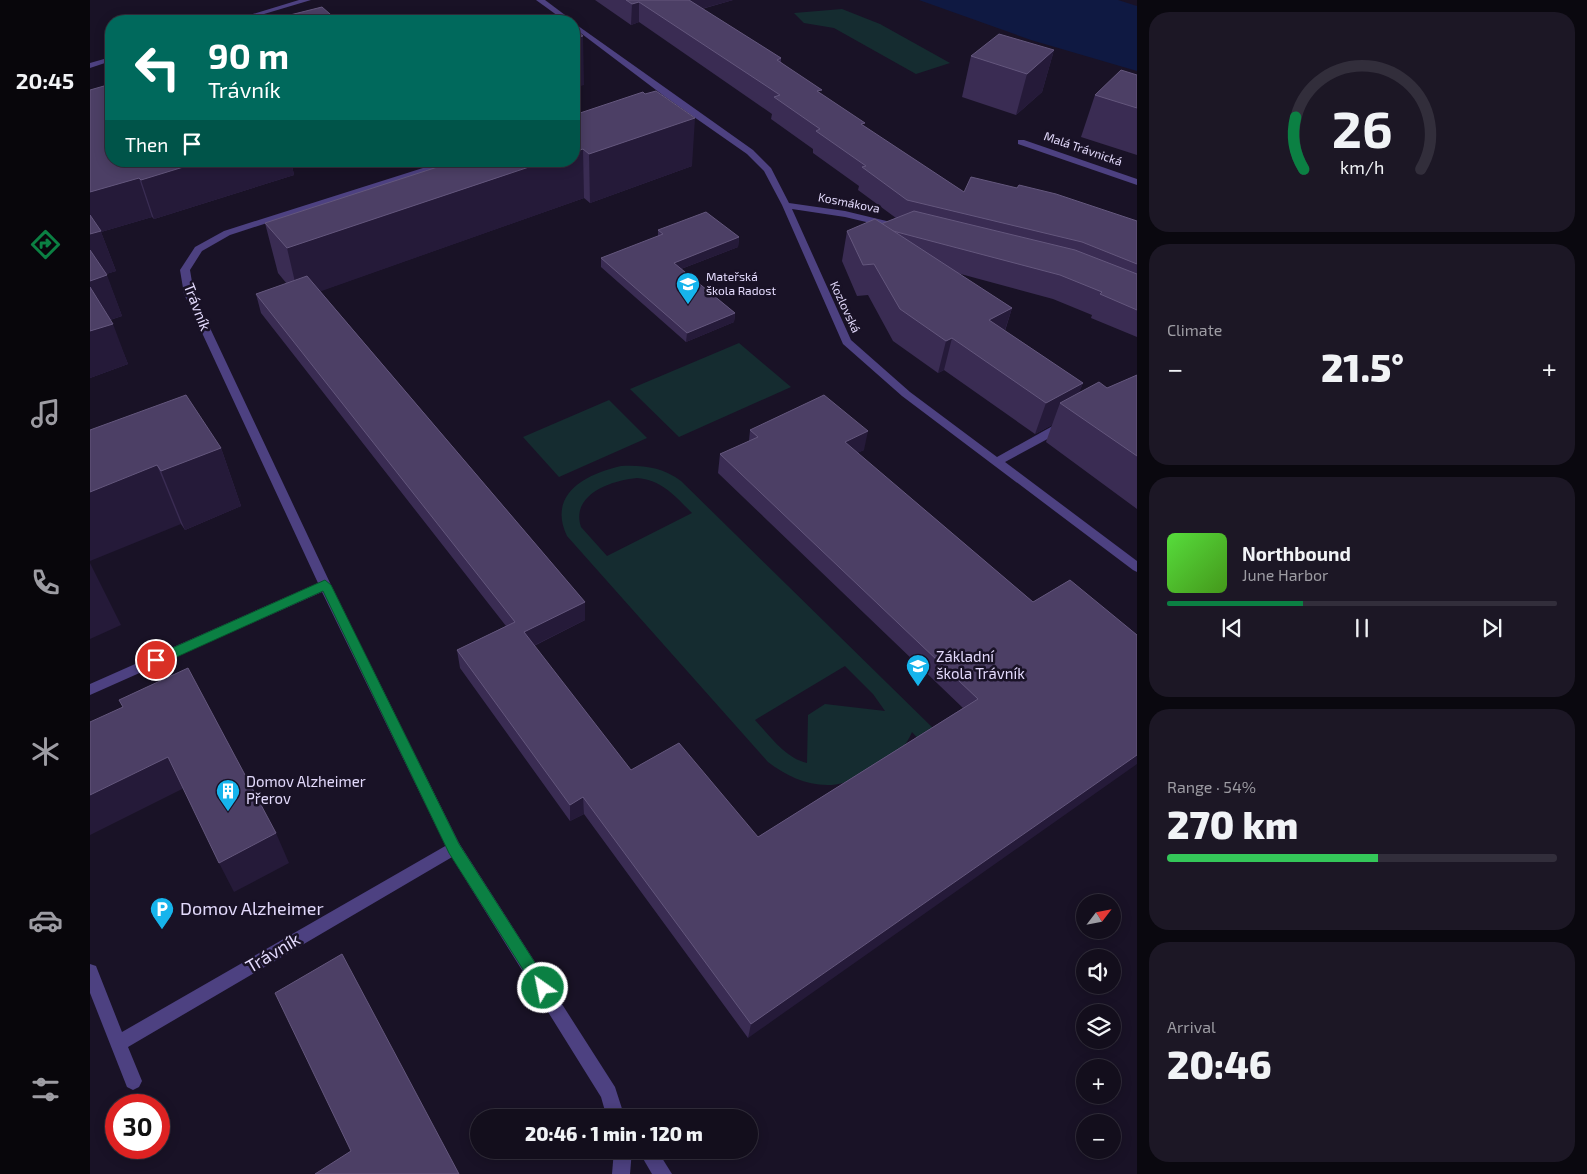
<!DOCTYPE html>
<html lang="en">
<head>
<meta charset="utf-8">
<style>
  body { margin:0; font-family:"Exo 2",sans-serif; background:#1c1725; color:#f1f3f6; height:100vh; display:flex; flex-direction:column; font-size:19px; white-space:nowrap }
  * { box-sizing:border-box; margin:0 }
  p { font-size:16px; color:#9d9ca3 }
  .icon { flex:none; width:28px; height:28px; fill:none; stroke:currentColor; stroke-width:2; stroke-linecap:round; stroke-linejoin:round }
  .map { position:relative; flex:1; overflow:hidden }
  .sheet { display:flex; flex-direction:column; gap:12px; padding:12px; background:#0a080f; width:450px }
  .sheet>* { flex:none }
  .guide { position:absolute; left:15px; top:15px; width:475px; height:152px; border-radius:20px; box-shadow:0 2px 12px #0003,0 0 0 1px #322e3b; background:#00695c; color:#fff; overflow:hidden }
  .needle { width:32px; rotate:58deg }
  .controls { position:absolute; left:986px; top:894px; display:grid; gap:10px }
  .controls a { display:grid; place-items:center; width:45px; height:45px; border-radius:50%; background:#130e1c; box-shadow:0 2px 12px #0003,0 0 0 1px #322e3b; font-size:25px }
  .speed { position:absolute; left:15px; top:1094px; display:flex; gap:10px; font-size:25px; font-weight:700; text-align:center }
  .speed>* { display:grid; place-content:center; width:65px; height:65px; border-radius:50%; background:#130e1c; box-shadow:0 2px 12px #0003,0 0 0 1px #322e3b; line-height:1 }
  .speed .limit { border:8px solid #d22; background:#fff; color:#111 }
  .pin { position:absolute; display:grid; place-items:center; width:42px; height:42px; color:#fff; margin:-21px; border:2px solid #fff; border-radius:50%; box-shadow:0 1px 5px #0007 }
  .me { position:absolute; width:55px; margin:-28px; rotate:327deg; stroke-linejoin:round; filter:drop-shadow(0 0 4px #0008) }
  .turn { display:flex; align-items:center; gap:18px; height:105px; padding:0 20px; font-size:22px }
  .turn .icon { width:65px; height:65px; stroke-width:2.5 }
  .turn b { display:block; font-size:35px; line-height:42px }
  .then { display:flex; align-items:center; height:48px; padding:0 20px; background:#0003; gap:10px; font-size:19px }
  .big { font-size:38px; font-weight:800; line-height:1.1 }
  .sheet .widget { flex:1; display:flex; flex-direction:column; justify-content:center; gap:8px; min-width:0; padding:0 18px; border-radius:20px; background:#1c1725 }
  .sheet .dial { align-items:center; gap:0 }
  .dial svg { height:130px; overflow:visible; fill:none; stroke:#322e3b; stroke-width:7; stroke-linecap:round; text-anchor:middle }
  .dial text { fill:#f1f3f6; stroke:none }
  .song { display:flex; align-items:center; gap:15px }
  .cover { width:60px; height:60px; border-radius:8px; background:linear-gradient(135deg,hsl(110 70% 55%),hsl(100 70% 35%)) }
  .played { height:5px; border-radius:2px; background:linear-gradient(90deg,#0b8043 35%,#322e3b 35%) }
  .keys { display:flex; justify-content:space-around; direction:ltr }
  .heat { display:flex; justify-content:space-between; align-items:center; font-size:28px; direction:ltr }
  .charge { height:8px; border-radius:4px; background:linear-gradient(90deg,#34c759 54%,#322e3b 0) }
  .trip { position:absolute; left:380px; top:1109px; width:288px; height:50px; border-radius:25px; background:#130e1c; box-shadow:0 2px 12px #0003,0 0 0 1px #322e3b; font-weight:800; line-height:50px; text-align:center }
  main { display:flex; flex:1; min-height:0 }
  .menu { display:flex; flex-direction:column; width:90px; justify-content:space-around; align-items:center; background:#08060b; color:#9d9ca3 }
  .menu .icon { width:35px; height:35px }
  .menu .current { color:#0b8043 }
  .menu b { font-size:22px; color:#f1f3f6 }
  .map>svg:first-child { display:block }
  .green { fill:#152c30; fill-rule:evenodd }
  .water { fill:#0f1942 }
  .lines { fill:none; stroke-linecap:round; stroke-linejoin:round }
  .lane { fill:#4d4181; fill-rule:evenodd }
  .street { fill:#4d4181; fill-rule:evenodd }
  .wall { fill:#3a2c53 }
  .shaded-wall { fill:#251a39 }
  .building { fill:#4c3f65; stroke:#64577d }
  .route { fill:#0b8043; stroke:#07532c }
  .labels { text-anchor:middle; stroke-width:5; stroke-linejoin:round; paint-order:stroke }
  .far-street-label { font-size:12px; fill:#e3dafc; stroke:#191226 }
  .far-poi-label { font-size:12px; fill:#e3dafc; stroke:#191226; text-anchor:start }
  .street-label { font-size:15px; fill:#e3dafc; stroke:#191226 }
  .poi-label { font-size:15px; fill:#e3dafc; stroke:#191226; text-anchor:start }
  .near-poi-label { font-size:18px; fill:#e3dafc; stroke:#191226; text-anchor:start }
  .near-street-label { font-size:18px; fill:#e3dafc; stroke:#191226 }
</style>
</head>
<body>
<main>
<nav class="menu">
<b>20:45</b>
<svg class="icon current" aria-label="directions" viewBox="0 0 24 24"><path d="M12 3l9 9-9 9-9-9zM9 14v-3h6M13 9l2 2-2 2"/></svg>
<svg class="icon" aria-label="music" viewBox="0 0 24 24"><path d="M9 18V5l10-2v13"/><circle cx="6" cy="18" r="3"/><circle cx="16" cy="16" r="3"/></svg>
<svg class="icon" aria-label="phone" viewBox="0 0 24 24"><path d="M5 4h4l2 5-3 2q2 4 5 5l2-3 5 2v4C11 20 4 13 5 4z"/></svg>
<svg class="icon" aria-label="climate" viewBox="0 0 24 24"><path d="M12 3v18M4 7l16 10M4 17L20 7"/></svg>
<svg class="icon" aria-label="car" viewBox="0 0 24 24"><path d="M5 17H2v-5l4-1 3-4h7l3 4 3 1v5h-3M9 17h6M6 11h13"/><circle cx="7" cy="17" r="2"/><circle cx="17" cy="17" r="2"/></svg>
<svg class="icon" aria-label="filters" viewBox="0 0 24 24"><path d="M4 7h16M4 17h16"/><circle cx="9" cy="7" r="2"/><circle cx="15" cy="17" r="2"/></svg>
</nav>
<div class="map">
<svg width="1047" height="1174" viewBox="0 0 1047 1174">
  <rect width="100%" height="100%" fill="#191226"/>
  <g class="green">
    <path d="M 752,9 L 790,24 L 860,63 L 826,74 L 744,28 L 714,23 L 704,13 Z"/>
    <path d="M 649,343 L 701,387 L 589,437 L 540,389 Z"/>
    <path d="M 519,400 L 557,438 L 469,477 L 433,437 Z"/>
    <path d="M 531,466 C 553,465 572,467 591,481 L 847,732 L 831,742 L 822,732 C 814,751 802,758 784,767 C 775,772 766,779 757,782 C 729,791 700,779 678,762 L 477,536 C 457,494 496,474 531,466 ZM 547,478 C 572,480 585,496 602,513 L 517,556 L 491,527 C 480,494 523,480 547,478 ZM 755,666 L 783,694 L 795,711 L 735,704 L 718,715 L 717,763 C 695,758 680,736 665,720 Z"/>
  </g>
  <path class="water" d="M 829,0 L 1028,0 L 1047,6 L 1047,71 L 941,40 Z"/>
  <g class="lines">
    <g class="lane">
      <path d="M 364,841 L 369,843 L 371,848 L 369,853 L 38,1047 L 52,1081 L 49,1087 L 43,1090 L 37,1087 L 0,993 L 0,964 L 6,966 L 32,1032 Z"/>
      <path d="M 548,1150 L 567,1150 L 582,1174 L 562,1174 Z"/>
    </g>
    <g class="street">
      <path d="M 209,0 L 221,0 L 151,21 L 140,21 Z"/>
      <path d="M 446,0 L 455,0 L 483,21 L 475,21 Z"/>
      <path d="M 484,23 L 663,150 L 681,168 L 699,203 L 755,211 L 813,225 L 813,229 L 810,230 L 755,217 L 702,209 L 761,340 L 820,392 L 907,457 L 968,423 L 976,423 L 978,426 L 976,429 L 915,462 L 1047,561 L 1047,572 L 1043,570 L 812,396 L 753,344 L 692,205 L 674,171 L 657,154 L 574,96 L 484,28 Z"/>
      <path d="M 21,57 L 21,61 L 0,68 L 0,63 Z"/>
      <path d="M 928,140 L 934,140 L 1047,179 L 1047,185 L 928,144 Z"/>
      <path d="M 355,161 L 369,161 L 140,235 L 112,251 L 100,270 L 104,294 L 241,585 L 369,843 L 525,1087 L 535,1118 L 517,1118 L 511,1097 L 359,853 L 232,592 L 0,695 L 0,684 L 228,583 L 94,294 L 90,270 L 105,247 L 134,231 Z"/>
      <path d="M 524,1150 L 542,1150 L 540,1174 L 522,1174 Z"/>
    </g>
  </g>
  <g class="wall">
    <path d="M 505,0 L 643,0 L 612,9 L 691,58 L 691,62 L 731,94 L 774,127 L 874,192 L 1047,221 L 1047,337 L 1001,318 L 1002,315 L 963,299 L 867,273 L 922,308 L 915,331 L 993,383 L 989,392 L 1017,388 L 1047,375 L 1047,509 L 956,442 L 962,425 L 945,434 L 854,370 L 848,373 L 803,341 L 778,295 L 767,296 L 752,261 L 757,231 L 792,224 L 806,218 L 768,190 L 769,186 L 723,153 L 723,149 L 681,119 L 682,114 L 549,22 L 541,25 Z"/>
    <path d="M 964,50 L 952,92 L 926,115 L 872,97 L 881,56 Z"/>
    <path d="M 1047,75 L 1047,155 L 991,137 L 1005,95 Z"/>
    <path d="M 0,90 L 21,161 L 201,161 L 204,175 L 64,219 L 62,217 L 11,232 L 26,271 L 16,274 L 32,316 L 20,320 L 38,364 L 0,378 Z"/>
    <path d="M 555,94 L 602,166 L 500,203 L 494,198 L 230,291 L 495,602 L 495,620 L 444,646 L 541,770 L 668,837 L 873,708 L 628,473 L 630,454 L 659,441 L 660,430 L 774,450 L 767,453 L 943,602 L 980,580 L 658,1038 L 494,814 L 480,821 L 370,668 L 367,650 L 416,626 L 171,313 L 166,294 L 197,284 L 188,273 L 175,223 L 484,161 L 484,115 Z"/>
    <path d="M 568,230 L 649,237 L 648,247 L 591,269 L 645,313 L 644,322 L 596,342 L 511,267 L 511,258 L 568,237 Z"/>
    <path d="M 0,430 L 131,448 L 151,506 L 95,530 L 91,524 Z"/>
  </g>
  <g class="shaded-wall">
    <path d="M 590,0 L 643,0 L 589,15 Z"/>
    <path d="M 549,2 L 549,22 L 541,25 L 542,4 Z"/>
    <path d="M 493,36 L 494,85 L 484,88 L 484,38 Z"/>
    <path d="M 964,50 L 952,92 L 926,115 L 937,74 Z"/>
    <path d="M 605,118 L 602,166 L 500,203 L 499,154 Z"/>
    <path d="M 493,149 L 494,198 L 209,299 L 197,248 L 457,161 L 484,161 L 484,152 Z"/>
    <path d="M 113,161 L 201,161 L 204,175 L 64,219 L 51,180 Z"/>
    <path d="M 49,178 L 62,217 L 11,232 L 26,271 L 7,277 L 0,259 L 0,192 Z"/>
    <path d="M 649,237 L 648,247 L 583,272 L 584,263 Z"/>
    <path d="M 17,275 L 32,316 L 13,322 L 0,290 L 0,281 Z"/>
    <path d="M 922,308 L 912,339 L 899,320 Z"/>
    <path d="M 645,313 L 644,322 L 596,342 L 597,333 Z"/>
    <path d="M 23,324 L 38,364 L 0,378 L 0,331 Z"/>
    <path d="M 862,338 L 854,370 L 848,373 L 856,341 Z"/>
    <path d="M 993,383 L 982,411 L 970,403 L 962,425 L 945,434 L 956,403 Z"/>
    <path d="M 778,431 L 774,450 L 751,461 L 755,442 Z"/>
    <path d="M 131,448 L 151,506 L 95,530 L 71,471 Z"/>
    <path d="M 67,465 L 91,524 L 0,561 L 0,492 Z"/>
    <path d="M 0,563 L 31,625 L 0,639 Z"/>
    <path d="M 495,602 L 495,620 L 435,650 L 434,632 Z"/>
    <path d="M 1047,755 L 1047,764 L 658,1038 L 661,1024 Z"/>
    <path d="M 78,757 L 94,788 L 0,835 L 0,795 Z"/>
    <path d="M 493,797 L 494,814 L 480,821 L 480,805 Z"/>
    <path d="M 186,833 L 199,863 L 144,892 L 129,863 Z"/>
  </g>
  <g class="building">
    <path d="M 536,0 L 599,0 L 691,58 L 687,60 L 732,90 L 727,91 L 775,123 L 771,124 L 874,192 L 881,177 L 927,188 L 929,185 L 966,194 L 1047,221 L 1047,264 L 992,242 L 817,200 L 772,167 L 776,166 L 726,131 L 730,129 L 684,97 L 690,95 L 549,2 L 542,4 Z"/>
    <path d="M 232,7 L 248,21 L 197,21 L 192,17 Z"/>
    <path d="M 463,15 L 472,21 L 441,21 Z"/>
    <path d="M 484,29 L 493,36 L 484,38 Z"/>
    <path d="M 909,34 L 964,50 L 937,74 L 881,56 Z"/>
    <path d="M 1031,70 L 1047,75 L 1047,108 L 1005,95 Z"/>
    <path d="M 21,84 L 21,161 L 113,161 L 51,180 L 49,178 L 0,192 L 0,90 Z"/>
    <path d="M 566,91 L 605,118 L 499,154 L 493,149 L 484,152 L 484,115 L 553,92 L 555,94 Z"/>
    <path d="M 366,161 L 457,161 L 197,248 L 175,223 Z"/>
    <path d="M 824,211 L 985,250 L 1047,274 L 1047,310 L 1010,294 L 1012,292 L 970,275 L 803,231 L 791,224 Z"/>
    <path d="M 616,212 L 649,237 L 584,263 L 645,313 L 597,333 L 511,258 L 573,234 L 568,230 Z"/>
    <path d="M 0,215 L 11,231 L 0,234 Z"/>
    <path d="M 785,219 L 922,308 L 899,320 L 993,383 L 956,403 L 862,338 L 856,341 L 810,309 L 784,264 L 773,265 L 757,231 Z"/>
    <path d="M 0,250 L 17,275 L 0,281 Z"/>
    <path d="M 217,276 L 495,602 L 434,632 L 541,770 L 589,743 L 668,837 L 888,699 L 630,454 L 668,437 L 660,430 L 734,395 L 778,431 L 755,442 L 943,602 L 980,580 L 1047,635 L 1047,755 L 661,1024 L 493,797 L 480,805 L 367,650 L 425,622 L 166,294 Z"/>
    <path d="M 0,287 L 23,324 L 0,331 Z"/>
    <path d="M 1047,375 L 1047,456 L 970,403 L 1009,382 L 1017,388 Z"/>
    <path d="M 96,395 L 131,448 L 71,471 L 67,465 L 0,492 L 0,430 Z"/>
    <path d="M 98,668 L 186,833 L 129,863 L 78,757 L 0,795 L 0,722 L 33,707 L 29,700 Z"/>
    <path d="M 252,954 L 369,1174 L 225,1174 L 261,1151 L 185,993 Z"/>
  </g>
  <path class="route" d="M 235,580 L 241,585 L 369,844 L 458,983 L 460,988 L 458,993 L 453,995 L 448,993 L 359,853 L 233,591 L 71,664 L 62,664 L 61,660 L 62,657 Z"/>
  <defs>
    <g id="school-pin" transform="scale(1.25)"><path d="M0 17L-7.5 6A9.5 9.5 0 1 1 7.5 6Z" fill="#16b4ec" stroke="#191226"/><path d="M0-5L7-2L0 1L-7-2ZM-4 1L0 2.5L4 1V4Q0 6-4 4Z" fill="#fff"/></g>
    <g id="building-pin" transform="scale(1.25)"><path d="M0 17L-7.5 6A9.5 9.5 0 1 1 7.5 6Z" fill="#16b4ec" stroke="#191226"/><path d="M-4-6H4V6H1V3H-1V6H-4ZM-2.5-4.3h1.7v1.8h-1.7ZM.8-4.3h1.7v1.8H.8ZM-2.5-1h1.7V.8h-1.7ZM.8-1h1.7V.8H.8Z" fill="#fff"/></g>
    <g id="parking-pin" transform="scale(1.25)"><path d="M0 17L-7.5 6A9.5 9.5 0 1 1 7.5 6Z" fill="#16b4ec" stroke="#191226"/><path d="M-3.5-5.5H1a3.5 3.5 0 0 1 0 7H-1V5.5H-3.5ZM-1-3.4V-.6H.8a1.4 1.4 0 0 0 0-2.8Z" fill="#fff"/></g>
  </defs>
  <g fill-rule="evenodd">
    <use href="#school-pin" x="598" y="284"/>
    <use href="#school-pin" x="828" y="666"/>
    <use href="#building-pin" x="138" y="791"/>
    <use href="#parking-pin" x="72" y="909"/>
  </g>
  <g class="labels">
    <g class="far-street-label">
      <text transform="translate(993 149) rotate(19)" y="4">Malá Trávnická</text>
      <text transform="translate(759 203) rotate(11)" y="4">Kosmákova</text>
      <text transform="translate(755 307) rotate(65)" y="4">Kozlovská</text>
    </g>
    <g class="far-poi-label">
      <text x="616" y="281">Mateřská<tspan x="616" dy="14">škola Radost</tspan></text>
    </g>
    <g class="street-label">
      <text transform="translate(107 307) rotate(69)" y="5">Trávník</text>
    </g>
    <g class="poi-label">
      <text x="846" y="662">Základní<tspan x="846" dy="17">škola Trávník</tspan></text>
      <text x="156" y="787">Domov Alzheimer<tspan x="156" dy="17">Přerov</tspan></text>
    </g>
    <g class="near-poi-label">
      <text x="90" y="915">Domov Alzheimer</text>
    </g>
    <g class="near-street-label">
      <text transform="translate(183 953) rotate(-31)" y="6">Trávník</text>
    </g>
  </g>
</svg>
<div class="controls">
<a><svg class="needle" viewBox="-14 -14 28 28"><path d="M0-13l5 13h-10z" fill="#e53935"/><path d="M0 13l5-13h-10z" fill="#9d9ca3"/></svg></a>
<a><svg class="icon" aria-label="sound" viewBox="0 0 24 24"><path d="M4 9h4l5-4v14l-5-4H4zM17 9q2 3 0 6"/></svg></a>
<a><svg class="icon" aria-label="layers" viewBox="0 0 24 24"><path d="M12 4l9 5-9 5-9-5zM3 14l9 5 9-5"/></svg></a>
<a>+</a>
<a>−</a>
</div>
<div class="speed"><div class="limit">30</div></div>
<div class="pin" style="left:66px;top:660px;background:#d93025"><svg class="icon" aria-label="arrive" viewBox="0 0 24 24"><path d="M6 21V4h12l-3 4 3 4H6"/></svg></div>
<svg class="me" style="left:453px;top:988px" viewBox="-20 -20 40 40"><circle r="17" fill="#0b8043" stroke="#fff" stroke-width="3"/><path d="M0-11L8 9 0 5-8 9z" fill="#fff"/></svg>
<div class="trip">20:46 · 1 min · 120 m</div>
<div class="guide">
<div class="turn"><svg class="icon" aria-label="left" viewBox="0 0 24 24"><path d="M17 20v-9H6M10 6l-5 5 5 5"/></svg><div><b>90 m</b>Trávník</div></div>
<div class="then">Then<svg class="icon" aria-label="arrive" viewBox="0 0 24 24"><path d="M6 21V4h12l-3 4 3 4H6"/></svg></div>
</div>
</div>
<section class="sheet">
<div class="widget dial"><svg viewBox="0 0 100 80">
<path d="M14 69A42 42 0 1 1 86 69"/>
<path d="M14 69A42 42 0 0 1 9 37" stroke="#0b8043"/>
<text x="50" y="56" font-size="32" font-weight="700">26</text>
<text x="50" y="72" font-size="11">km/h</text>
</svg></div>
<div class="widget"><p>Climate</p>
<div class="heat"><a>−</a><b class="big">21.5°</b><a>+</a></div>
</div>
<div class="widget">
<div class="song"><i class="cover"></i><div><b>Northbound</b><p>June Harbor</p></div></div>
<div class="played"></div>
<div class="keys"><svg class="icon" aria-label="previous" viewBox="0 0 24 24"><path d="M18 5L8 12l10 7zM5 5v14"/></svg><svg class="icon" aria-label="pause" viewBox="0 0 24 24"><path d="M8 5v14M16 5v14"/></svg><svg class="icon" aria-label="next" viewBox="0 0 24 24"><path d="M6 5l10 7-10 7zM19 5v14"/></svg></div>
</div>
<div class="widget"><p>Range · 54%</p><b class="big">270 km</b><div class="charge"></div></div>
<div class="widget"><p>Arrival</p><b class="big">20:46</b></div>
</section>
</main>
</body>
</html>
